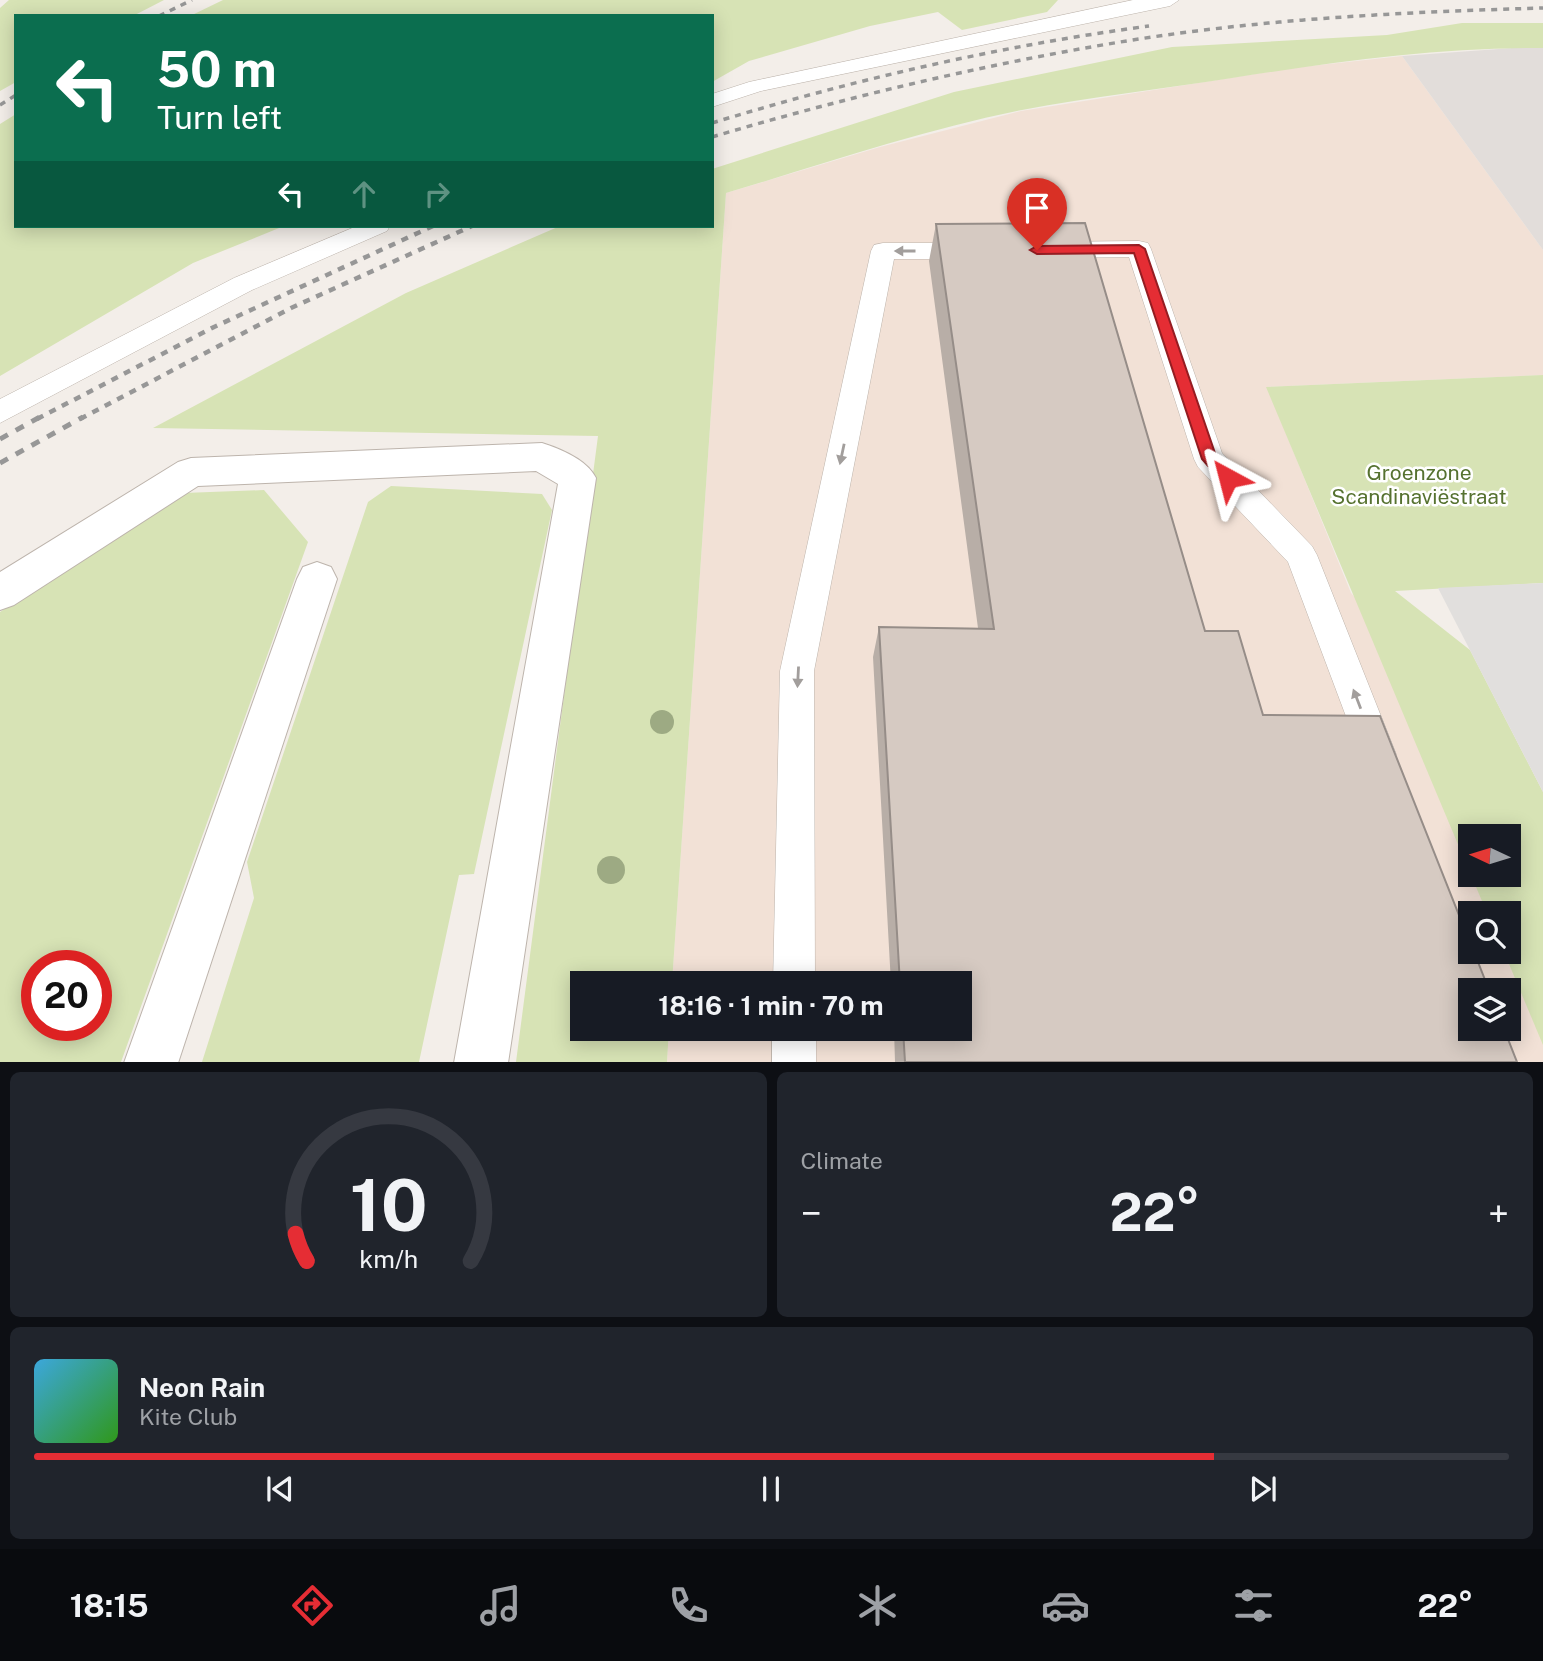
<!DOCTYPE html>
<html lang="en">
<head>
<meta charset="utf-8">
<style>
  body { margin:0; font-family:"Public Sans",sans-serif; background:#20242c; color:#f1f3f6; height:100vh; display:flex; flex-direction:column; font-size:26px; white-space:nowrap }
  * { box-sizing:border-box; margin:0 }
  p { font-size:23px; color:#9ea1a6 }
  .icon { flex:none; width:38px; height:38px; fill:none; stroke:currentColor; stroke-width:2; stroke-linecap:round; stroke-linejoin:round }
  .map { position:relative; height:1062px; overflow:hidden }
  .sheet { display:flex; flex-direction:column; gap:10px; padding:10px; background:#0d0f14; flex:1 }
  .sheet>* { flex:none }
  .banner { position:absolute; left:14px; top:14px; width:700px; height:214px; border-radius:0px; box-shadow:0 4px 18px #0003; background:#0b6e4f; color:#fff; overflow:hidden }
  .needle { width:46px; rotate:274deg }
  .buttons { position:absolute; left:1458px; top:824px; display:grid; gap:14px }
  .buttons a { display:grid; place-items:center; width:63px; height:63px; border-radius:0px; background:#171b24; box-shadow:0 4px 18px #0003; font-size:35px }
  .speed { position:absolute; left:21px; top:950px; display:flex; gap:14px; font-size:35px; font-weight:700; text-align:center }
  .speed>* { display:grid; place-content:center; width:91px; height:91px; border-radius:50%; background:#171b24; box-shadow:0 4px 18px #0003; line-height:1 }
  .speed .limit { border:10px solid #d22; background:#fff; color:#111 }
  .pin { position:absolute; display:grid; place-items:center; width:60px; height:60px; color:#fff; margin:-72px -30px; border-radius:50% 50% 50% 0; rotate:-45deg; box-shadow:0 0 7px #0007 }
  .pin .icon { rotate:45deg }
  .me { position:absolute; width:77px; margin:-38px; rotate:322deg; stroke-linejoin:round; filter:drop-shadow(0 0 5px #0008) }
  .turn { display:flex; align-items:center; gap:24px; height:147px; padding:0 28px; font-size:32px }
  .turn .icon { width:91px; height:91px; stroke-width:2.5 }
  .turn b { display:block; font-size:49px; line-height:60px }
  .lanes { display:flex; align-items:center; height:66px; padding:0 28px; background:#0003; justify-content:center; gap:35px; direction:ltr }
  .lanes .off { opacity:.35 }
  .big { font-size:52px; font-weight:700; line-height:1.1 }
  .sheet .tile { flex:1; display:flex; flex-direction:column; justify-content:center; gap:10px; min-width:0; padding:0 24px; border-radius:10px; background:#20242c }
  .sheet .dial { align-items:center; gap:0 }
  .dial svg { height:182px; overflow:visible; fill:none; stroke:#363941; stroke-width:7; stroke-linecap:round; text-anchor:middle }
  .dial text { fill:#f1f3f6; stroke:none }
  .song { display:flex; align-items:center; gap:21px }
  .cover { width:84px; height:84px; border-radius:10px; background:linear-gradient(135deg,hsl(200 70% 55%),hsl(110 70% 35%)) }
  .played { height:7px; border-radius:4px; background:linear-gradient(90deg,#e52d34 80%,#363941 80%) }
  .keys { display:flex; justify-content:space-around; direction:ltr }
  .heat { display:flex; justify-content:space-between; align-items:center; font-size:38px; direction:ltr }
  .sheet .tiles { flex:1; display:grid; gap:10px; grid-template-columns:1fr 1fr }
  .tile:last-child { grid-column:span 2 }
  .trip { position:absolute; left:570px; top:971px; width:402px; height:70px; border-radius:0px; background:#171b24; box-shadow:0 4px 18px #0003; font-weight:700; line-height:70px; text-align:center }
  .menu { display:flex; height:112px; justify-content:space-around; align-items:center; background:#090b0e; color:#9ea1a6 }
  .menu .icon { width:49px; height:49px }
  .menu .selected { color:#e52d34 }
  .menu b { font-size:32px; color:#f1f3f6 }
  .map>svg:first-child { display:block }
  .commercial { fill:#f2e1d6; fill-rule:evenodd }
  .industrial { fill:#e2ddda }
  .green { fill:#d7e3b5; fill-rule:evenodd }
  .parking { fill:#e1dfdd }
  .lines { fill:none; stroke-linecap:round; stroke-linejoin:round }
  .lane-casing { stroke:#bdb4ac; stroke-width:1 }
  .street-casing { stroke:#bdb4ac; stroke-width:2 }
  .lane { fill:#fff; fill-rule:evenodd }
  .street { fill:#fff; fill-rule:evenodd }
  .rail-far2 { stroke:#979797; stroke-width:3.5; stroke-dasharray:6 6; stroke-linecap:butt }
  .rail-far1 { stroke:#979797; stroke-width:4.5; stroke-dasharray:7 7; stroke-linecap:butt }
  .rail { stroke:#979797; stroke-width:5; stroke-dasharray:9 9; stroke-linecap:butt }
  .tree { fill:#9daa83 }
  .wall { fill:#b8aea7 }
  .building { fill:#d6cac2; stroke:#968d88; stroke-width:2 }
  .oneway { fill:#a29e9c }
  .route { fill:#e52d34; stroke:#951d22; stroke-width:2 }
  .labels { text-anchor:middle; stroke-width:5; stroke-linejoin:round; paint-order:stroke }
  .park-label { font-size:21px; fill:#567230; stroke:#fff }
</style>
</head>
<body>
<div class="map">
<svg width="1543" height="1063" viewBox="0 0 1543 1063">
  <rect width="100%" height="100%" fill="#f3eee9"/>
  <path class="commercial" d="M 1402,56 L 1543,250 L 1543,375 L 1267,387 L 1351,593 L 1543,792 L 1543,1062 L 667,1063 L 669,1029 L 961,1029 L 961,984 L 672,983 L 726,193 L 880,147 L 1021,111 L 1292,68 ZM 1470,836 L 1508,836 L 1508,875 L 1470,875 ZM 1470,914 L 1508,914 L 1508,952 L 1470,952 ZM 1470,990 L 1508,990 L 1508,1029 L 1470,1029 Z"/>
  <path class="industrial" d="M 1512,48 L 1543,48 L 1543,250 L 1402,56 Z"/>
  <g class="green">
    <path d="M 9,0 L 164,0 L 133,16 L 16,16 L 16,82 L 0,91 L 0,8 Z"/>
    <path d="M 223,0 L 1058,0 L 1047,12 L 962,30 L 938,12 L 870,26 L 749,61 L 712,82 L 712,16 L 190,16 Z"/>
    <path d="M 1462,23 L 1543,23 L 1543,48 C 1440,47 1334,62 1232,78 C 1162,89 1091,97 1022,110 C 922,130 824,164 726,193 L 672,983 L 583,984 L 583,1029 L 669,1029 L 667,1062 L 516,1062 L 598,436 L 153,428 L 406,293 L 560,226 L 712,226 L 712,169 L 954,92 L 1172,47 L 1387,35 Z"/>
    <path d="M 16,114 L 16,226 L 284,226 L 193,263 L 0,376 L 0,124 Z"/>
    <path d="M 1543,375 L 1543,583 L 1395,591 L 1470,650 L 1543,792 L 1543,1045 L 1504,952 L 1508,952 L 1508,914 L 1487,913 L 1471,875 L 1508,875 L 1508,836 L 1470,836 L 1470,873 L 1266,387 Z"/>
    <path d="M 391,486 L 542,494 L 552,510 L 474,874 L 459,875 L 419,1062 L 202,1062 L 254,898 L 247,862 L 368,502 Z"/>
    <path d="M 264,490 L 308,542 L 121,1062 L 0,1063 L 0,612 L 184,493 ZM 37,966 L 96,966 L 96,1026 L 37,1026 Z"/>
  </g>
  <path class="parking" d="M 1543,583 L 1543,792 L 1438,588 Z"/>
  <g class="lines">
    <g class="lane-casing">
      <g id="lane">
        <path d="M 1133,0 L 1179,0 L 1170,6 L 761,91 L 712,107 L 712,94 L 749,82 Z"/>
        <path d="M 357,226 L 390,226 L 387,231 L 252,290 L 0,423 L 0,399 L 234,278 Z"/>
        <path d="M 1139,241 L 1148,243 L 1151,249 L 1222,453 L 1312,546 L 1317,555 L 1396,754 L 1391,767 L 1378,772 L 1365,767 L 1288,562 L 1198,467 L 1194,459 L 1129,257 L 1051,258 L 1042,256 L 1039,250 L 1042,244 L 1051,242 Z"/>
        <path d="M 883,243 L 975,243 L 984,245 L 987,251 L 984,257 L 975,259 L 894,259 L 814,671 L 815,984 L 773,984 L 780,671 L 871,251 L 874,245 Z"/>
        <rect x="772" y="1029" width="44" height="34"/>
      </g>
    </g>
    <g class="street-casing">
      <g id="street">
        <path d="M 542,443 C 561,449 587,460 596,478 L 508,1063 L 454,1063 L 558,484 L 536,471 L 198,486 L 14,605 L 0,610 L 0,572 L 178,462 L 191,458 Z"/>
        <path d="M 317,562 L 331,567 L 337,579 L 178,1063 L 124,1063 L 297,579 L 303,567 Z"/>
      </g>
    </g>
    <use href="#lane" class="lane"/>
    <use href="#street" class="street"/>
    <g class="rail-far2">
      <path d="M 159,16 L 192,0"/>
      <path d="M 0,105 L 16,95"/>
      <path d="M 712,123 C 856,79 1000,46 1149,26"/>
      <path d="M 712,137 C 847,97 982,65 1120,42 C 1260,19 1402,12 1543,8"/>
    </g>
    <g class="rail-far1">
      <path d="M 37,419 L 214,327 L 433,226"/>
      <path d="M 80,419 L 291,308 L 472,226"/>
    </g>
    <g class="rail">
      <path d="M 0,439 L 40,417"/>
      <path d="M 0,463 L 83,417"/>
    </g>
  </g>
  <g class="tree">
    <circle cx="662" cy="722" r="12"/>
    <circle cx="611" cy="870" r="14"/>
  </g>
  <path class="wall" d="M 936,224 L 1205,631 L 1263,715 L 1517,1062 L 895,1062 L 894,1029 L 961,1029 L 961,984 L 891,984 L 873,657 L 879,627 L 978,628 L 929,261 Z"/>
  <path class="building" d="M 1085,223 L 1205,631 L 1238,631 L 1263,715 L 1380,716 L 1470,943 L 1470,952 L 1474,952 L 1489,990 L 1470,990 L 1470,1029 L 1504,1029 L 1517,1062 L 905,1062 L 903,1029 L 961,1029 L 961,984 L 900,984 L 879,627 L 994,629 L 936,224 Z"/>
  <defs><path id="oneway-solid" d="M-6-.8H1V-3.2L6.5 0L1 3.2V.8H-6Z" transform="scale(1.75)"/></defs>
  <g class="oneway">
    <use href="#oneway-solid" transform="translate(905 251) rotate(180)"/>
    <use href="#oneway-solid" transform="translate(842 454) rotate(102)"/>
    <use href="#oneway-solid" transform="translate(798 677) rotate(93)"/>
    <use href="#oneway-solid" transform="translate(1357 699) rotate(-111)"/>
  </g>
  <path class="route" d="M 1139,245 L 1145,249 L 1216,456 L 1235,478 L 1233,482 L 1222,482 L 1202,459 L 1134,253 L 1037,254 L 1030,250 L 1037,246 Z"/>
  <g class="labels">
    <g class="park-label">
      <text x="1419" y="480">Groenzone<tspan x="1419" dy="24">Scandinaviëstraat</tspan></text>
    </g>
  </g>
</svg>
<div class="buttons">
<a><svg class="needle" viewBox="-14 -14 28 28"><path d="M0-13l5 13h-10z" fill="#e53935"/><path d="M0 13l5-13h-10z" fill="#9ea1a6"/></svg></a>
<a><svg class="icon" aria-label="search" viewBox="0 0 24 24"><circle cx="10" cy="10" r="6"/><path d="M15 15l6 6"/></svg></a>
<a><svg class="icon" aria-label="layers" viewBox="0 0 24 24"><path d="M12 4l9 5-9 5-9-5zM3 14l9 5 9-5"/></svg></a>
</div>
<div class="speed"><div class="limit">20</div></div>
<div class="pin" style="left:1037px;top:250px;background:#d93025"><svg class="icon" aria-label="arrive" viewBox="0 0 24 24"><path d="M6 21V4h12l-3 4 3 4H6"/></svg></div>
<svg class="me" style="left:1228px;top:478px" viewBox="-20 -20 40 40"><path d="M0-17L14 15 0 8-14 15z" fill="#e52d34" stroke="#fff" stroke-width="4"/></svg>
<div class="trip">18:16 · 1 min · 70 m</div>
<div class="banner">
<div class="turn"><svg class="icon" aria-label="left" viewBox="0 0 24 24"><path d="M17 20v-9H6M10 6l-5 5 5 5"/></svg><div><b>50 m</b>Turn left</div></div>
<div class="lanes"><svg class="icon" aria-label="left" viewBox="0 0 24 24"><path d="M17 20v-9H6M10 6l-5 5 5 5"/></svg><svg class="icon off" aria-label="ahead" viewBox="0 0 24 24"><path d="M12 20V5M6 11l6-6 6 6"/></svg><svg class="icon off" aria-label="right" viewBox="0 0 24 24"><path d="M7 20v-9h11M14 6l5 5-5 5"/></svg></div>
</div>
</div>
<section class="sheet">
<div class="tiles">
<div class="tile dial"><svg viewBox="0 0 100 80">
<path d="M14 69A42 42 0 1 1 86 69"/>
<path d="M14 69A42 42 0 0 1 9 57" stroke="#e52d34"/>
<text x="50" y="56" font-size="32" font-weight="700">10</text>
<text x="50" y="72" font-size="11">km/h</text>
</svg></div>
<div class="tile"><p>Climate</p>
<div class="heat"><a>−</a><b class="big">22°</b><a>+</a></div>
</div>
<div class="tile">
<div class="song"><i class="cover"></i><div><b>Neon Rain</b><p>Kite Club</p></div></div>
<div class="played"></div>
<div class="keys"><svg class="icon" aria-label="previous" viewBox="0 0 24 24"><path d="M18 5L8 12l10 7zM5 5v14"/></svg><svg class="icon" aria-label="pause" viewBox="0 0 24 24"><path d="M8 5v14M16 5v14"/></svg><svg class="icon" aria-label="next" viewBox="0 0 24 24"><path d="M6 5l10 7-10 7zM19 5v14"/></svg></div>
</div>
</div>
</section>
<nav class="menu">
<b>18:15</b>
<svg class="icon selected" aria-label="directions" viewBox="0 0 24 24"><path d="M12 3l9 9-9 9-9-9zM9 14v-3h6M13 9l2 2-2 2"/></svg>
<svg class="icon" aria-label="music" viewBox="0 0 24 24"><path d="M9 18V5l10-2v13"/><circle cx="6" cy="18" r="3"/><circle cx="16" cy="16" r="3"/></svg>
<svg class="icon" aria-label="phone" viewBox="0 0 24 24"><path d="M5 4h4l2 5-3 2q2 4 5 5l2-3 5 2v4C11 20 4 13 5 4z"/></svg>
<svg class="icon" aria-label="climate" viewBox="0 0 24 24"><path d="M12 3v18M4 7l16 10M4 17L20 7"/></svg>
<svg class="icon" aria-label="car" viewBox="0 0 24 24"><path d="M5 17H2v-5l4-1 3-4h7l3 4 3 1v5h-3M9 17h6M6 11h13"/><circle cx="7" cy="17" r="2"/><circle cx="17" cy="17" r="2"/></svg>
<svg class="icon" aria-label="filters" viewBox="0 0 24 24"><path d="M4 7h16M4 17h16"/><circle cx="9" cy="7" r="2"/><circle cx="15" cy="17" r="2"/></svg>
<b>22°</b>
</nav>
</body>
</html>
